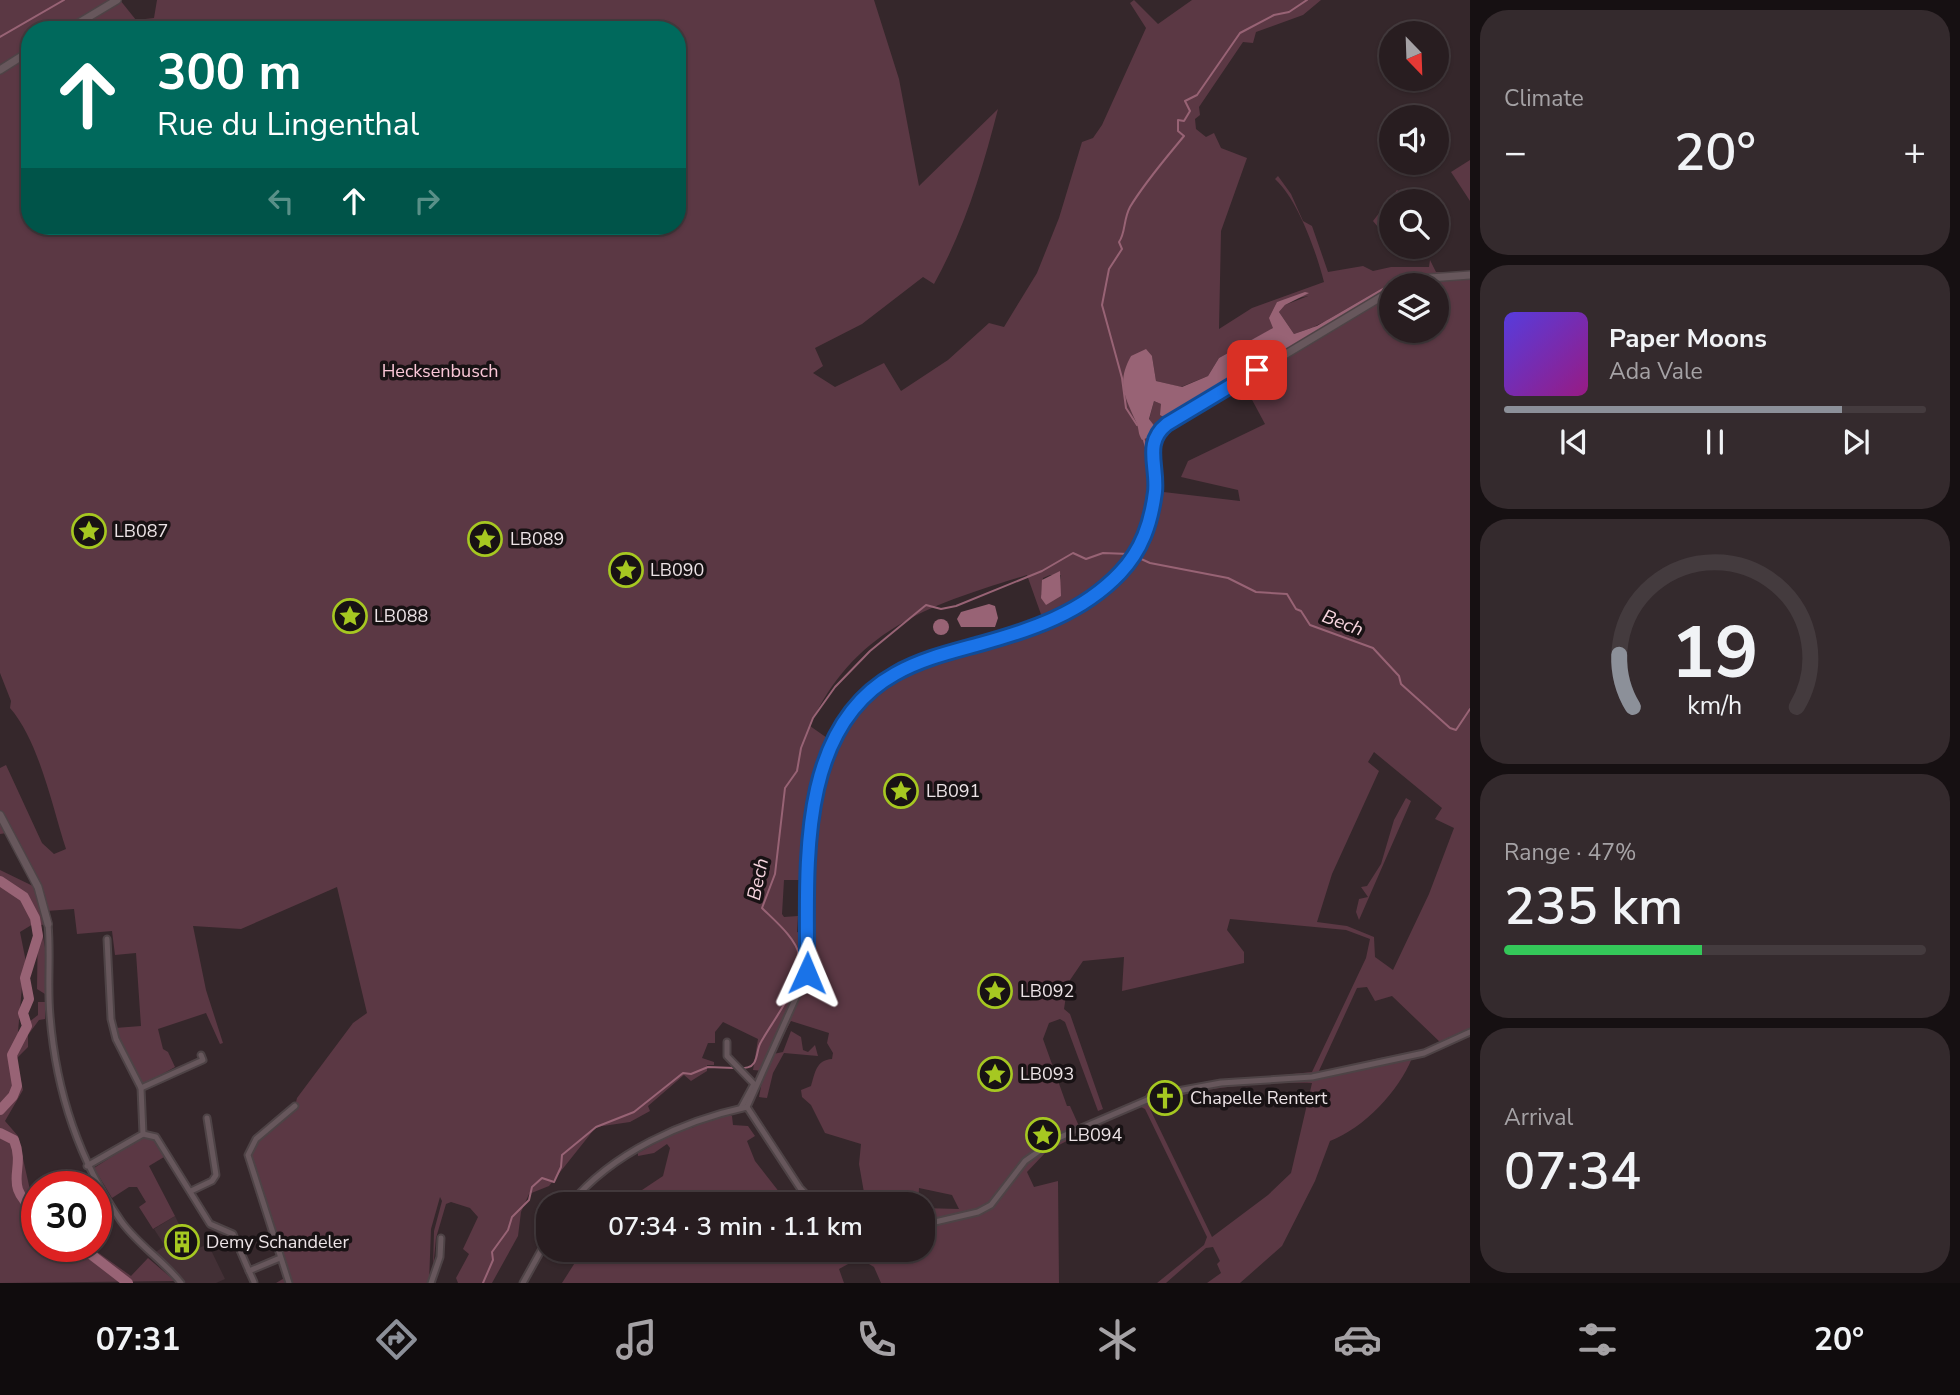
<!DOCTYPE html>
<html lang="en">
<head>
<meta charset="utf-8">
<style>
  body { margin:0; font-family:"Nunito Sans",sans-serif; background:#342a2d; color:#f1f3f6; height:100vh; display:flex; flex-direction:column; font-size:26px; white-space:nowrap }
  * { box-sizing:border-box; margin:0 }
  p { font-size:23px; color:#a5a2a5 }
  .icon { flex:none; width:38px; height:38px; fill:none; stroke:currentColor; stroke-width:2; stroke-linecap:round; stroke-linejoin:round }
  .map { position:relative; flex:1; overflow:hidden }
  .details { display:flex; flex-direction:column; gap:10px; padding:10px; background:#161012; width:490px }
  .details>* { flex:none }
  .hud { position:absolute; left:21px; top:21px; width:665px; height:214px; border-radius:28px; box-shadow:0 2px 5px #0004,0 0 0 2px #443b3e; background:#00695c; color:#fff; overflow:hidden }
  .needle { width:46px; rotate:157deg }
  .tools { position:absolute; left:1379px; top:21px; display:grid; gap:14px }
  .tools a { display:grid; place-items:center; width:70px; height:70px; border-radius:50%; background:#281d20; box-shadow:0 2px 5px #0004,0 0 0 2px #443b3e; font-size:35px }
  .speed { position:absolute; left:21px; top:1171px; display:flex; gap:14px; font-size:35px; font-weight:700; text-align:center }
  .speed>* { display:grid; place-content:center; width:91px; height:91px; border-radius:50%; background:#281d20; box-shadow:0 2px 5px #0004,0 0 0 2px #443b3e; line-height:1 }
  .speed .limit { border:10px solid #d22; background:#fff; color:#111 }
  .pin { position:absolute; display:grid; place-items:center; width:60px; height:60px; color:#fff; margin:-30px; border-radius:14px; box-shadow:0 4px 10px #0006 }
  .me { position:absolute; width:77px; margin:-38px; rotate:1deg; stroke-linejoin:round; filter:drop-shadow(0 0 5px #0008) }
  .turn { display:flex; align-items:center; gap:24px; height:147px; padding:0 21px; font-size:32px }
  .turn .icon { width:91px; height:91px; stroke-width:2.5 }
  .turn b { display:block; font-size:49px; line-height:60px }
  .lanes { display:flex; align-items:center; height:66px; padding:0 21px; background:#0003; justify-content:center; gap:35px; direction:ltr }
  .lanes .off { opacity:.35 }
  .big { font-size:52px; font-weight:600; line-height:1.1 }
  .details .card { flex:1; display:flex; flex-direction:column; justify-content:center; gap:10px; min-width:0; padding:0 24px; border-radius:28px; background:#342a2d }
  .details .dial { align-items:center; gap:0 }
  .dial svg { height:182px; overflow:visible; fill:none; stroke:#443b3e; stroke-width:7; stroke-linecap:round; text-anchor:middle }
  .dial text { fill:#f1f3f6; stroke:none }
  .song { display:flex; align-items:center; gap:21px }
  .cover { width:84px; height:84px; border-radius:10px; background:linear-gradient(135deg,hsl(250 70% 55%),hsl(310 70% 35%)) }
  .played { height:7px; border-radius:4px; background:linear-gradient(90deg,#8c9099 80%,#443b3e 80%) }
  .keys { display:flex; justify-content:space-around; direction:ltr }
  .heat { display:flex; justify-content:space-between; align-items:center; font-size:38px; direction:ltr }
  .charge { height:10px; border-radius:5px; background:linear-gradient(90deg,#34c759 47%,#443b3e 0) }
  .trip { position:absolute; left:536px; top:1192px; width:399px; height:70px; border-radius:28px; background:#281d20; box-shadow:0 2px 5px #0004,0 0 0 2px #443b3e; font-weight:600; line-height:70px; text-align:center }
  .dock { display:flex; height:112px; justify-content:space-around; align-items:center; background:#100c0d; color:#a5a2a5 }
  .dock .icon { width:49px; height:49px }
  .dock .active { color:#8c9099 }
  .dock b { font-size:32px; color:#f1f3f6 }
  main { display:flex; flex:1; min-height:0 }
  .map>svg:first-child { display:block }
  .built { fill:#433036 }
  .green { fill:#5b3844; fill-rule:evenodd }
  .water { fill:#986375 }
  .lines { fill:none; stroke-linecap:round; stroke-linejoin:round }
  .stream { stroke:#986375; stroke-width:2 }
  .river { stroke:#986375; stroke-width:10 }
  .street-casing { stroke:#4e4346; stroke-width:9 }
  .secondary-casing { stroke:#4e4346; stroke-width:10 }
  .street { stroke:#67575c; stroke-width:5 }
  .secondary { stroke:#67575c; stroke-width:7 }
  .route-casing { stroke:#114b97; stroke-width:18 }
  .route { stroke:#1a73e8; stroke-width:12 }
  .labels { text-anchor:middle; stroke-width:7; stroke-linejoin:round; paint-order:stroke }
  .park-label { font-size:18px; fill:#fac7d7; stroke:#181214 }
  .poi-label { font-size:18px; fill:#ece3e6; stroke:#181214; text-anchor:start }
  .water-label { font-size:19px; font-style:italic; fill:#f7d5df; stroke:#181214 }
</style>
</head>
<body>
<main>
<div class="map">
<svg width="1470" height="1283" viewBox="0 0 1470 1283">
  <rect width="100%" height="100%" fill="#35272b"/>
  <path class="built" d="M 175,1216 L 192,1251 L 208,1244 L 225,1279 L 216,1283 L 186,1283 L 154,1253 L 165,1246 L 154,1229 Z"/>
  <g class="green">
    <path d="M 0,0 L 120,0 L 136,20 L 154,18 L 157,0 L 874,0 L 899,79 L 919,186 L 998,109 C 982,171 965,228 934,284 L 923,277 L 862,324 L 815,348 L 823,366 L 813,373 L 835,387 L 884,363 L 901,391 L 948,360 L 989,323 L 1004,327 L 1037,273 L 1059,218 L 1082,142 L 1093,138 L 1102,125 L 1146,28 L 1130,3 L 1134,0 L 1158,24 L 1192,0 L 1321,0 L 1303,15 L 1256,32 L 1253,43 L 1243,42 L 1199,107 L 1200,115 L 1195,119 L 1196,129 L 1206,137 L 1214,133 L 1221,148 L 1247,158 L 1221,231 L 1219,329 L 1252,308 L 1324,282 C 1316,251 1298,200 1275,179 L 1278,176 L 1291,194 L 1303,221 L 1312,226 L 1328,272 L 1363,266 L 1373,271 L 1391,267 L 1429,267 L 1430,260 L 1436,272 L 1470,272 L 1470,1035 L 1412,1058 C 1399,1091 1364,1128 1330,1141 L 1315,1181 L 1282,1246 L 1240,1283 L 1207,1283 L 1221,1273 L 1217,1264 L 1220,1261 L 1213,1247 L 1206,1248 L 1166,1283 L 1157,1283 L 1204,1245 L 1207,1237 L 1145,1109 L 1139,1106 L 1074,1131 L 1076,1136 L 1046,1152 L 1027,1172 L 1034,1187 L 1058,1181 L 1059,1283 L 881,1283 L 874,1267 L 859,1258 L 839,1269 L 844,1283 L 562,1283 L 583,1250 L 922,1250 L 922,1208 L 959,1209 L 952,1195 L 919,1188 L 918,1204 L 866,1204 L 859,1164 L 861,1144 L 825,1133 L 811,1105 L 802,1097 L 801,1090 L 811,1086 C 815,1073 816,1060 832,1059 L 833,1053 L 827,1043 L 829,1033 L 791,1021 L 773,1054 L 783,1052 L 791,1031 L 801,1037 L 803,1050 L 808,1052 L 815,1045 L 818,1056 L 784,1053 L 773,1073 L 767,1098 L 759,1097 L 764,1071 L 753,1070 L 758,1039 L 723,1022 L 715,1032 L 715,1043 L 708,1043 L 702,1058 L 714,1062 L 714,1065 L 707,1065 L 707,1071 L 691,1081 L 684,1075 L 648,1106 L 650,1111 L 630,1122 L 596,1127 L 549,1186 L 529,1194 L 521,1212 L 518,1236 L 492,1283 L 458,1283 L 456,1278 L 469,1254 L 463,1249 L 478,1217 L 470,1208 L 451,1202 L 446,1204 L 436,1238 L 433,1269 L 434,1231 L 442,1201 L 440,1197 L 431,1229 L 429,1283 L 276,1283 L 286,1277 L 248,1155 L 251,1146 L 295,1106 L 297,1098 L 353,1023 L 367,1013 L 337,887 L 241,929 L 193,926 L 206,990 L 223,1043 L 220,1044 L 206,1013 L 158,1029 L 163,1049 L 168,1052 L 175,1067 L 143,1085 L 115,1028 L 141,1026 L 136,953 L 115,955 L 112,931 L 77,934 L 74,909 L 46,911 L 48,924 L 41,925 L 47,959 L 45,994 L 37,989 L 38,921 L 20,932 L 27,967 L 23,975 L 18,1032 L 28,1027 L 29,1022 L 38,1015 L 38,1002 L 45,1002 L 45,1019 L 39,1020 L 28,1035 L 28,1047 L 16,1059 L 23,1090 L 5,1121 L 18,1136 L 32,1199 L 37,1203 L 37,1246 L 89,1246 L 131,1276 L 148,1258 L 175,1281 L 0,1283 L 0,870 L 35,887 L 7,833 L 0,834 L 0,768 L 6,765 L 42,843 L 54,854 L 66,849 C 52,806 39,741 10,708 L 11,701 L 0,673 ZM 30,30 L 677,30 L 677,226 L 30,226 ZM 1391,283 L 1437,285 L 1437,331 L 1391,331 L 1391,288 L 1161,404 L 1154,401 L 1149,420 L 1149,437 L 1144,438 L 1124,392 L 1131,356 L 1152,356 L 1156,381 L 1181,387 L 1208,376 L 1219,358 L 1274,328 L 1277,302 L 1308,296 L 1285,305 L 1279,312 L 1294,334 L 1317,326 ZM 1243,383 L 1265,424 L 1188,461 L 1181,477 L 1238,490 L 1240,501 L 1155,491 L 1156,436 ZM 1027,575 L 1043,620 L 911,664 L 913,660 C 878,679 844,701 830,740 L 810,726 C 854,628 932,604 1027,575 ZM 1050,575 L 1061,575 L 1059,588 L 1041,595 L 1043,578 ZM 1374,752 L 1442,808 L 1435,819 L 1454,828 L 1429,894 L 1393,970 L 1375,957 L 1374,937 L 1347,926 L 1317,922 L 1332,874 L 1379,771 L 1368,762 ZM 807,875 L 807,935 L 797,932 L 798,916 L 784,917 L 782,914 L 784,880 L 801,880 ZM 1230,919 L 1346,930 L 1370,939 L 1366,958 L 1312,1072 L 1221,1081 L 1147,1093 L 1144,1098 L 1079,1126 L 1070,1106 L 1067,1106 L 1043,1039 L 1049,1023 L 1060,1019 L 1065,1022 L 1098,1111 L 1103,1109 L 1070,1014 L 1064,1009 L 1068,983 L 1083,961 L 1124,957 L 1122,991 L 1244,963 L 1244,952 L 1227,930 ZM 1367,987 L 1375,1001 L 1392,996 L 1441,1043 L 1423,1051 L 1380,1058 L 1318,1073 L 1357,988 ZM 1312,1083 L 1291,1173 L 1268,1195 L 1212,1237 L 1150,1109 C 1181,1086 1273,1082 1312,1083 Z"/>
    <path d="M 1470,160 L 1470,201 L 1451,172 Z"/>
    <path d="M 1397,190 L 1411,201 L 1391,201 L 1391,240 L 1389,240 L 1373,221 Z"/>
    <path d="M 1406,798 L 1411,801 L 1359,920 L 1356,912 L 1359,899 L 1368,897 L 1361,887 L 1367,886 L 1381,864 L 1394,820 Z"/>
    <path d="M 727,1113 L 732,1116 L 733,1125 L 748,1126 L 755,1136 L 747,1141 L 755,1161 L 780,1193 L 783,1204 L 605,1204 L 630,1198 L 663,1176 L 670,1148 L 667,1144 L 654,1153 L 638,1156 L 638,1153 L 689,1125 L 692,1128 L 707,1119 Z"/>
    <path d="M 144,1136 L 153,1138 L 164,1157 L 149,1166 L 175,1216 L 153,1229 L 139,1207 L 146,1202 L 137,1187 L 129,1187 L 112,1198 L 94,1168 Z"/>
  </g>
  <g class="water">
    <path d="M 1391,283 L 1391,288 L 1169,420 L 1160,415 L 1161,404 L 1154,401 L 1149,419 L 1156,428 L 1149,437 L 1142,440 C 1138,434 1139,430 1137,424 C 1125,397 1116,383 1131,356 L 1146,349 L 1152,356 L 1156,381 L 1182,387 L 1208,376 L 1219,358 L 1273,328 L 1269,318 L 1277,302 L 1305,292 L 1309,293 L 1285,305 L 1279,312 L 1294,334 L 1317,326 Z"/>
    <path d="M 1060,571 L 1061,596 L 1046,605 L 1041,598 L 1042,580 Z"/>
    <path d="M 989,604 L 995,606 L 998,618 L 995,627 L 961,627 L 957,619 L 961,612 Z"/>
    <circle cx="941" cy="627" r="8"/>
  </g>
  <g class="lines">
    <g class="stream">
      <path d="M 0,37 L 64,0"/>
      <path d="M 1137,425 L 1126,408 L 1122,378 L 1102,305 L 1109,269 L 1122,249 L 1119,242 C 1126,232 1123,220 1130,207 C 1145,182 1166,158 1184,136 L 1178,131 L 1178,120 L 1184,121 L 1190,111 L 1185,101 L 1197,95 L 1240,33 L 1274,15 L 1289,12 L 1307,0"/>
      <path d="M 1143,437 L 1152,468"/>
      <path d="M 1148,517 L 1153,481"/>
      <path d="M 1139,558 L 1150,563 L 1228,578 L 1256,592 L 1287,594 L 1296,609 L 1301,611 L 1310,625 L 1373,648 L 1399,676 L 1401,684 L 1450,728 L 1456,730 L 1470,709"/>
      <path d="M 740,1068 C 745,1068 751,1068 754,1063 C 758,1057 757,1048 761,1042 C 773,1020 805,981 799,955 C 796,938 774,920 762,908 L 775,874 L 785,788 L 797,771 L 801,748 L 813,718 L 835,687 L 870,651 L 926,605 L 941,609 L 956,606 L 1042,571 L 1073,553 L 1086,559 L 1103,553 L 1129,554"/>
      <path d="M 483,1283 L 493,1260 L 492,1252 L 508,1230 L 512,1217 L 529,1200 L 532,1187 L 542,1178 L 554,1182 L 561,1167 L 562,1155 L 596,1127 L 634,1112 L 683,1073 L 691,1074 L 708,1067 L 734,1068"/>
    </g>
    <g class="river">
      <path d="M 0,881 L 24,897 L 35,918 L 38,936 L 25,978 L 29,999 L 23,1013 L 27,1026 L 12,1055 L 17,1086 L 13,1096 L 0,1110"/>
      <path d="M 0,1133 L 14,1140 C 27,1172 0,1183 37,1213"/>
      <path d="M 80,1246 L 128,1283"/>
    </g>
    <g class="street-casing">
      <g id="street">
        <path d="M 48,924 C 51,955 47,985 50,1016 C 56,1091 78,1159 121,1221 C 138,1245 163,1260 181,1283"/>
        <path d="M 727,1042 L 727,1056 L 754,1084 L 741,1108"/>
        <path d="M 141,1088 L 203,1060 L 201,1055"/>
        <path d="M 747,1107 L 800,1188 L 815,1204"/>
        <path d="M 143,1134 L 156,1137 L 210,1224 L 233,1234 L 249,1271 L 280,1258"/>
        <path d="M 87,1166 L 143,1134 L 141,1088 L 116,1039 L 111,1019 L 107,939"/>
        <path d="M 191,1191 L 212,1181 L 216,1175 L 207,1118"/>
        <path d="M 570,1204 C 613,1152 683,1121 747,1107 L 807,973 L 808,874"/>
        <path d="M 922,1225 L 978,1212 L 991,1205 L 1025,1161 L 1056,1139 L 1161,1094 L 1221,1083 L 1312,1077 L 1424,1053 L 1470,1032"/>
        <path d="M 249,1271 L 254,1282"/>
        <path d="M 289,1283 L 248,1155 L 256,1139 L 295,1106"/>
        <path d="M 431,1283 L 440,1257 L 441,1238"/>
        <path d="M 523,1283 L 548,1238"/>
      </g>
    </g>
    <g class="secondary-casing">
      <g id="secondary">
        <path d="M 67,30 L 117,0"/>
        <path d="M 0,70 L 30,51"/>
        <path d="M 1402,285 L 1416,279 L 1470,275"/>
        <path d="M 0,815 L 38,887 L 48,924"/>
        <path d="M 808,874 C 810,788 825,703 912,665 C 936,654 963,649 988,642 C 1036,628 1082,611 1118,575 C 1144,550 1158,509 1156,474 C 1154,455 1148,445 1161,429 L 1391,291"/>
      </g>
    </g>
    <use href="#street" class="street"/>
    <use href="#secondary" class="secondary"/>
  </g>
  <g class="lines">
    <g class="route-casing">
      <path id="route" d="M 807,973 C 808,873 794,730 895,674 C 921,659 951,652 980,644 C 1031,630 1082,613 1120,573 C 1142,550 1151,523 1155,492 C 1158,466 1143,443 1167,424 L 1257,370"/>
    </g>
    <use href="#route" class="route"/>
  </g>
  <defs>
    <g id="sight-ring" transform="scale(1.75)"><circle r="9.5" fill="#181214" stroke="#a6c821" stroke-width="1.5"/><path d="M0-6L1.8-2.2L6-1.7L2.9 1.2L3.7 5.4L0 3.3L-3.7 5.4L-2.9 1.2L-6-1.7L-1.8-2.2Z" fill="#a6c821"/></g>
    <g id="church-ring" transform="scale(1.75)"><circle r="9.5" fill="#181214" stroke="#a6c821" stroke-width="1.5"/><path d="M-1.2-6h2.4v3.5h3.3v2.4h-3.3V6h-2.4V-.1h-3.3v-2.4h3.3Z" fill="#a6c821"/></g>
    <g id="building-ring" transform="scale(1.75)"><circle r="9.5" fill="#181214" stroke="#a6c821" stroke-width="1.5"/><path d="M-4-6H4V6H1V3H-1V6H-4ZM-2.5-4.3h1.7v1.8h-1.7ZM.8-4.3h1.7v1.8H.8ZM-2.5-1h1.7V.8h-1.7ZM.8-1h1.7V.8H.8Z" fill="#a6c821"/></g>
  </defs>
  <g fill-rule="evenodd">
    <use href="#sight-ring" x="89" y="531"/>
    <use href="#sight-ring" x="485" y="539"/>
    <use href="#sight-ring" x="626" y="570"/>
    <use href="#sight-ring" x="350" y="616"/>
    <use href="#sight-ring" x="901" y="791"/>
    <use href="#sight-ring" x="995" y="991"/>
    <use href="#sight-ring" x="995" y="1074"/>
    <use href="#church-ring" x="1165" y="1098"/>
    <use href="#sight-ring" x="1043" y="1135"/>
    <use href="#building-ring" x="182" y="1242"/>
  </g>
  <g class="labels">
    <g class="park-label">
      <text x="440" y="377">Hecksenbusch</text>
    </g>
    <g class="poi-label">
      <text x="114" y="537">LB087</text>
      <text x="510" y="545">LB089</text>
      <text x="650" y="576">LB090</text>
      <text x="374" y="622">LB088</text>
      <text x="926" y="797">LB091</text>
      <text x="1020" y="997">LB092</text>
      <text x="1020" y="1080">LB093</text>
      <text x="1190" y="1104">Chapelle Rentert</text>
      <text x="1068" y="1141">LB094</text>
      <text x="206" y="1248">Demy Schandeler</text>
    </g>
    <g class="water-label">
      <text transform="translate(1343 622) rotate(21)" y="7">Bech</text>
      <text transform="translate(757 879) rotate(-78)" y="7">Bech</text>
    </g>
  </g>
</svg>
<div class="tools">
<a><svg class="needle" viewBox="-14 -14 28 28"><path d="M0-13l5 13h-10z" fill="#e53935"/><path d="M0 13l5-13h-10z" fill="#a5a2a5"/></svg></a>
<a><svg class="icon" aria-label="sound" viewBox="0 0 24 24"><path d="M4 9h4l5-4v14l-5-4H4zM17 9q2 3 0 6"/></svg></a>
<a><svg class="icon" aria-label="search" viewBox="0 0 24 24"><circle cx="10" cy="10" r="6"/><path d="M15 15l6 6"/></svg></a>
<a><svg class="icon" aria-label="layers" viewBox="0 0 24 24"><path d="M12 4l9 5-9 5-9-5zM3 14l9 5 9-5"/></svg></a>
</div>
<div class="speed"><div class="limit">30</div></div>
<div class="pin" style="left:1257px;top:370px;background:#d93025"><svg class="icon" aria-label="arrive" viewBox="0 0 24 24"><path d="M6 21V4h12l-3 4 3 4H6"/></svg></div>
<svg class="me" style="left:807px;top:973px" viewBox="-20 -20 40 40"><path d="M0-17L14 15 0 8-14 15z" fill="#1a73e8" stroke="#fff" stroke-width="4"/></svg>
<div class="trip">07:34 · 3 min · 1.1 km</div>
<div class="hud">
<div class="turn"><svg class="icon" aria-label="ahead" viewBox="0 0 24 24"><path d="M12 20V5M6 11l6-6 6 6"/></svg><div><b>300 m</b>Rue du Lingenthal</div></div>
<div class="lanes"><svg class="icon off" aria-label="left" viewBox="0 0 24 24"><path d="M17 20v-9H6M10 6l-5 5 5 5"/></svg><svg class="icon" aria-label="ahead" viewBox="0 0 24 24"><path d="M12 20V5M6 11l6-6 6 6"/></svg><svg class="icon off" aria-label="right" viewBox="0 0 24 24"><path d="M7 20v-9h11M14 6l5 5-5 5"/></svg></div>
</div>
</div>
<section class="details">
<div class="card"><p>Climate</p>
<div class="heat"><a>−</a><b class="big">20°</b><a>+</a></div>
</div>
<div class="card">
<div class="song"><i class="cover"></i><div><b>Paper Moons</b><p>Ada Vale</p></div></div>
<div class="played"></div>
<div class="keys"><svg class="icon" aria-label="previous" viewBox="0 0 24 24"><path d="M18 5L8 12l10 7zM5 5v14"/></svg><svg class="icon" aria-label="pause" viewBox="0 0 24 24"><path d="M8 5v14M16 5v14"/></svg><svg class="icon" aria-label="next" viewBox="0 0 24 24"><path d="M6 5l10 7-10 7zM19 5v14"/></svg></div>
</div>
<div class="card dial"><svg viewBox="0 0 100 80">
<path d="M14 69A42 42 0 1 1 86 69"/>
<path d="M14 69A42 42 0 0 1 8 46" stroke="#8c9099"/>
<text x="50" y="56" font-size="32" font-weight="700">19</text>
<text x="50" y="72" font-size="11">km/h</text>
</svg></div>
<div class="card"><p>Range · 47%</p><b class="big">235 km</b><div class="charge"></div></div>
<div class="card"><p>Arrival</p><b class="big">07:34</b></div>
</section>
</main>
<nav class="dock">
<b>07:31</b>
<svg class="icon active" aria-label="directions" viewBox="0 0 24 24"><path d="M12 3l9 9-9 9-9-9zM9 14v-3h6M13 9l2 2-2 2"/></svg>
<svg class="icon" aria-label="music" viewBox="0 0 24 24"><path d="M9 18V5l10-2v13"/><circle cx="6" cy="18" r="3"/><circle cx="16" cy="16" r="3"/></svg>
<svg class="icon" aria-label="phone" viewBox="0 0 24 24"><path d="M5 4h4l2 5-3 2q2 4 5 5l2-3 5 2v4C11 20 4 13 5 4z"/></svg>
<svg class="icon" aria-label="climate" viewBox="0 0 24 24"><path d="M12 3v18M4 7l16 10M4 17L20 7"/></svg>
<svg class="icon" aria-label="car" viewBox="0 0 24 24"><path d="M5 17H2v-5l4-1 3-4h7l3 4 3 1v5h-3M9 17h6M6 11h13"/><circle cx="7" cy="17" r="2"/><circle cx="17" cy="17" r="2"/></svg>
<svg class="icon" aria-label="filters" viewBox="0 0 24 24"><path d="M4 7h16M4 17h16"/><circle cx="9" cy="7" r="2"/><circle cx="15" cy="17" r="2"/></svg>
<b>20°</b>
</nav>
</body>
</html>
